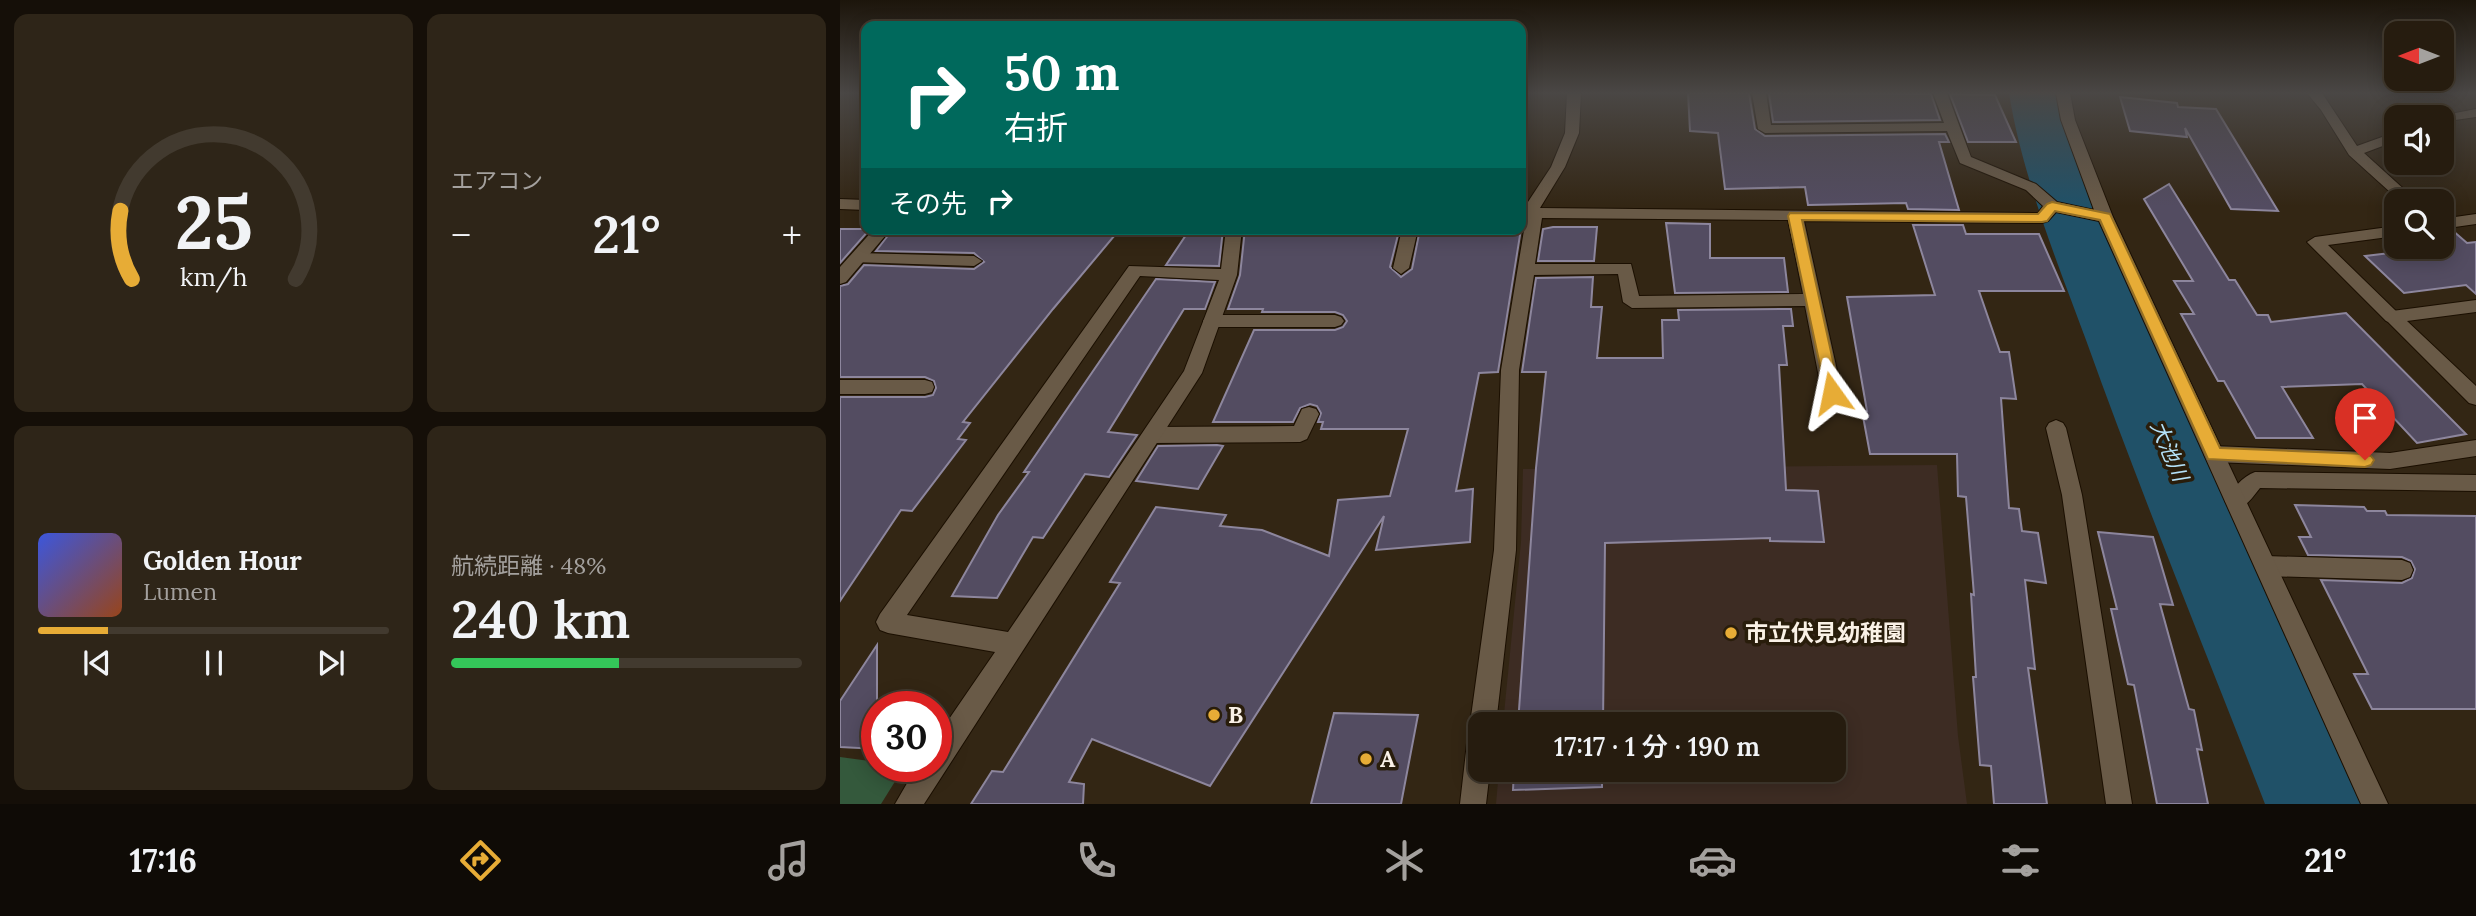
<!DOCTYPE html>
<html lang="ja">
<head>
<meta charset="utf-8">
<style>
  body { margin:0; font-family:Lora,"Noto Sans JP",serif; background:#2e2518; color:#f1f3f6; height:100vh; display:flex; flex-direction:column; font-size:26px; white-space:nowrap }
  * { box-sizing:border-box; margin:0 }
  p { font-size:23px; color:#a4a19e }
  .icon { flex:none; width:38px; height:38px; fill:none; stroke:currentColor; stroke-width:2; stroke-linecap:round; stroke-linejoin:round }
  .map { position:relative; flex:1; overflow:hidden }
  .drawer { display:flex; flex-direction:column; gap:14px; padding:14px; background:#150f08; width:840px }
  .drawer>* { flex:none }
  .banner { position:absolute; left:21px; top:21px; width:665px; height:214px; border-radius:14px; box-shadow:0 4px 18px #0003,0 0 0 2px #423a2f; background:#00695c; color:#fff; overflow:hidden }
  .needle { width:46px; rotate:270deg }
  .controls { position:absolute; left:1544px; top:21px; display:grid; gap:14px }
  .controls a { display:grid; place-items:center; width:70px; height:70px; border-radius:14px; background:#261c0f; box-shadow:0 4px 18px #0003,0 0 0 2px #423a2f; font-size:35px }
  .speed { position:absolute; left:21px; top:691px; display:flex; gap:14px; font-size:35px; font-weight:700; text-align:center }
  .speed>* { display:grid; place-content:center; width:91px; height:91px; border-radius:50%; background:#261c0f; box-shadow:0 4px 18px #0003,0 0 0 2px #423a2f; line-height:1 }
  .speed .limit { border:10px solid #d22; background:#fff; color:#111 }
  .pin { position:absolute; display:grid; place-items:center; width:60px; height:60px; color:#fff; margin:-72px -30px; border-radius:50% 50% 50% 0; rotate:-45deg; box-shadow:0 0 7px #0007 }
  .pin .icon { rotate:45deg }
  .me { position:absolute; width:77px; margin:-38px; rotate:348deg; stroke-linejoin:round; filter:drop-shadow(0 0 5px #0008) }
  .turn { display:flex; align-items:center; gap:24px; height:147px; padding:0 28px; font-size:32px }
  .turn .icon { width:91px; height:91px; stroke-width:2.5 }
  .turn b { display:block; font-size:49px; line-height:60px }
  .then { display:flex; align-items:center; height:66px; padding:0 28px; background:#0003; gap:14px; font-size:26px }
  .big { font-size:52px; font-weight:600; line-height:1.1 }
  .drawer .tile { flex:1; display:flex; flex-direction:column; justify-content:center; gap:10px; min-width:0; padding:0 24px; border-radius:14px; background:#2e2518 }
  .drawer .dial { align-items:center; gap:0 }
  .dial svg { height:182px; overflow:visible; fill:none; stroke:#423a2f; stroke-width:7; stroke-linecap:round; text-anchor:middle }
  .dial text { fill:#f1f3f6; stroke:none }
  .song { display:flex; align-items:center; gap:21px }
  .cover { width:84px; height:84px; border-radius:10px; background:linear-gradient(135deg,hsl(230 70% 55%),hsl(20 70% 35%)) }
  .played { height:7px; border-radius:4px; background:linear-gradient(90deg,#e7ac36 20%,#423a2f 20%) }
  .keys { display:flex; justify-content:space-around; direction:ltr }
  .heat { display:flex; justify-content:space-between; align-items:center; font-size:38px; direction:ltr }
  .charge { height:10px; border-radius:5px; background:linear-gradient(90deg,#34c759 48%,#423a2f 0) }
  .drawer .tiles { flex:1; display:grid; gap:14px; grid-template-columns:repeat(2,1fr) }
  .trip { position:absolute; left:628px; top:712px; width:378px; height:70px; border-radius:14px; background:#261c0f; box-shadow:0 4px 18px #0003,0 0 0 2px #423a2f; font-weight:600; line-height:70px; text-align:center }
  .menu { display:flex; height:112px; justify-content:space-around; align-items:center; background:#0f0b06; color:#a4a19e }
  .menu .icon { width:49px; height:49px }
  .menu .on { color:#e7ac36 }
  .menu b { font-size:32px; color:#f1f3f6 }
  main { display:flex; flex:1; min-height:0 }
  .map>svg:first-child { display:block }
  .education { fill:#3d2c23 }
  .green { fill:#34593c }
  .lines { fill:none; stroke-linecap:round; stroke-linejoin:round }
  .river { fill:#205168; fill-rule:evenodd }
  .building { fill:#534c61; stroke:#8d869d; stroke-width:2 }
  .service-casing { stroke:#1b0f01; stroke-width:2 }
  .minor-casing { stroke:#1b0f01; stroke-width:2 }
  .service { fill:#695a47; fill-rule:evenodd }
  .minor { fill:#695a47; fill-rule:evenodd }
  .route { fill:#e7ac36; stroke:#967023; stroke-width:2 }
  .poi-dot { fill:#e7ac36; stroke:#291d0b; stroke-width:2.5 }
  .labels { text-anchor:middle; stroke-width:7; stroke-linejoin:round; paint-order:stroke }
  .water-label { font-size:21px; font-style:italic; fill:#b4e1f8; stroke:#291d0b }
  .near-poi-label { font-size:23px; font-weight:bold; fill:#faf1e6; stroke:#291d0b; text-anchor:start }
</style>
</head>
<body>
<main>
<section class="drawer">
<div class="tiles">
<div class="tile dial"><svg viewBox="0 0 100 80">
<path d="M14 69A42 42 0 1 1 86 69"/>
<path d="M14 69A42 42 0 0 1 9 39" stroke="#e7ac36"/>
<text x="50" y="56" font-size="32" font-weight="700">25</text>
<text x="50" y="72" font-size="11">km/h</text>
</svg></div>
<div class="tile"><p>エアコン</p>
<div class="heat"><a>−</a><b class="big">21°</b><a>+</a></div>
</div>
<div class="tile">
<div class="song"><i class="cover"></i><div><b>Golden Hour</b><p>Lumen</p></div></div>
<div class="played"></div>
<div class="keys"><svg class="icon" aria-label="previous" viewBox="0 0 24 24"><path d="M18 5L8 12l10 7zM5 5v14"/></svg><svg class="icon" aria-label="pause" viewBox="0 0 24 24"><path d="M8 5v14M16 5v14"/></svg><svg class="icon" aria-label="next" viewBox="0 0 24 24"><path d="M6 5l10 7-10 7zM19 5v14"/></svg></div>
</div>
<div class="tile"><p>航続距離 · 48%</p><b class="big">240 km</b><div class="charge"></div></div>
</div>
</section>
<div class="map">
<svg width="1636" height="804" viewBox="0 0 1636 804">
  <rect width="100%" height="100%" fill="#332614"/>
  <path class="education" d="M 1097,465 L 1118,736 L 1127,804 L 656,804 L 659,770 L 994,770 L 994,724 L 663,724 L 681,542 L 683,469 Z"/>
  <path class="green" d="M 0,757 L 37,762 L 37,766 L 64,767 L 41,804 L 0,804 Z"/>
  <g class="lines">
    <path class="river" d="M 1169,93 L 1221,93 L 1226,114 L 1269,234 L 1347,416 L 1527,804 L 1425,804 C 1365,650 1302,496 1246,340 C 1217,262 1182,175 1169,93 Z"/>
  </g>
  <g class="building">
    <path d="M 848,93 L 909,93 L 915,129 L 925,136 L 1105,134 L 1109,142 L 1099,142 L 1119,210 L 1068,209 L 1066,203 L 968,205 L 965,187 L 885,189 L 878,133 L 850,131 Z"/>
    <path d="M 929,93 L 1091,94 L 1100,120 L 933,122 Z"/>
    <path d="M 1110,94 L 1155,95 L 1176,142 L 1128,142 Z"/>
    <path d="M 1280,97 L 1337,103 L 1338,107 L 1376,109 L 1438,211 L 1391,209 L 1345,128 L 1347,137 L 1290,131 Z"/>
    <path d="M 1329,184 L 1389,280 L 1395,280 L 1417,315 L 1428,315 L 1431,322 L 1506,313 L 1626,434 L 1577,443 L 1522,384 L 1442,387 L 1473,438 L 1416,438 L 1384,381 L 1378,381 L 1341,314 L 1354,314 L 1334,281 L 1353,281 L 1304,199 Z"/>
    <path d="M 826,223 L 870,224 L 870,258 L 944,258 L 948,292 L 835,293 Z"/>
    <path d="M 1073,225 L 1123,225 L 1126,234 L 1199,234 L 1224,291 L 1139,291 L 1160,352 L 1169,352 L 1176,399 L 1161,398 L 1169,508 L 1179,509 L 1182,531 L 1198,533 L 1206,583 L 1185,580 L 1195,669 L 1188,668 L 1207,804 L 1154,804 L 1151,766 L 1140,765 L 1133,677 L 1136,677 L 1131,594 L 1134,595 L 1126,497 L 1118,496 L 1117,454 L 1030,454 L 1022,411 L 1027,411 L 1007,297 L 1095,295 Z"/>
    <path d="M 713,227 L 757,227 L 754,261 L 698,261 L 703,229 Z"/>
    <path d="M 0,229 L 30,229 L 0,263 Z"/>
    <path d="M 53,229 L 280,229 L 213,309 L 123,422 L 130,423 L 118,439 L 126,440 L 72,511 L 61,510 L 0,601 L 0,397 L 85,397 L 93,395 L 96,388 L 94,381 L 85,377 L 0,377 L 0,286 L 8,284 L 24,265 L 134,269 L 144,262 L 134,253 L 36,251 Z"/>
    <path d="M 350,229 L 383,229 L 379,266 L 326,265 Z"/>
    <path d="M 405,229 L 492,229 L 491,233 L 558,235 L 550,267 L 561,277 L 572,269 L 579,234 L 648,234 L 649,229 L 681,229 L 658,372 L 639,373 L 616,491 L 633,489 L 630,542 L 536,550 L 544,516 L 370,786 L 252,739 L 229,782 L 244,784 L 243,804 L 131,804 L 152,771 L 163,772 L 280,583 L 270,582 L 316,507 L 386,515 L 380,526 L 422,530 L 489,556 L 498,500 L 550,496 L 568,429 L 481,429 L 483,422 L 478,422 L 481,413 L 477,406 L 470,404 L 460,408 L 453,422 L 373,422 L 414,330 L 495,330 L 503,327 L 507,321 L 503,315 L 495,312 L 422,312 L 423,309 L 388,309 L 400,275 Z"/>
    <path d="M 1612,230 L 1627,243 L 1636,242 L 1636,294 L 1626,285 L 1564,293 L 1525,256 L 1601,247 L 1601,232 Z"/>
    <path d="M 753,277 L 751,307 L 762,307 L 757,358 L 823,358 L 822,320 L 839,320 L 838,310 L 951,309 L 953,326 L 943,326 L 947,365 L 939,365 L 946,490 L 978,491 L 984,542 L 930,541 L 930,538 L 765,543 L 763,724 L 678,724 L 696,468 L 706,372 L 682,372 L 696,278 Z"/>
    <path d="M 316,279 L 375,282 L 365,309 L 344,309 L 268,432 L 297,435 L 269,477 L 245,474 L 203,538 L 193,537 L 157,598 L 112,596 L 158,515 L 189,472 L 184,472 Z"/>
    <path d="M 318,446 L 377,445 L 383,446 L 358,489 L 296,481 Z"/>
    <path d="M 1455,505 L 1524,507 L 1527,511 L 1545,511 L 1547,515 L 1636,516 L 1636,709 L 1532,709 L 1514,674 L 1528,674 L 1481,580 L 1562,583 L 1572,578 L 1575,569 L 1571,561 L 1562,557 L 1468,555 L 1459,537 L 1471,537 Z"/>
    <path d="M 1258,532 L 1313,537 L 1333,605 L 1320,604 L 1349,709 L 1354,710 L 1362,750 L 1357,749 L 1368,804 L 1317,804 L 1294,685 L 1288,684 L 1271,609 L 1277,609 Z"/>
    <path d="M 37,645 L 37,749 L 0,747 L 0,701 Z"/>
    <path d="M 494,713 L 578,715 L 561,804 L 471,804 Z"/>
    <path d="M 674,770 L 762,770 L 762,787 L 673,790 Z"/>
  </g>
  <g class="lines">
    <g class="service-casing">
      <g id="service">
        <path d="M 1467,93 L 1482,93 L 1517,146 L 1556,132 L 1556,141 L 1524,153 L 1577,201 L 1560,201 L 1509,155 L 1481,110 Z"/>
        <path d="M 1636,109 L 1636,117 L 1601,122 L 1601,117 L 1595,117 Z"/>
        <path d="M 1636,214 L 1636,224 L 1601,229 L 1601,219 Z"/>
        <path d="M 1556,226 L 1556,236 L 1488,245 L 1558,313 L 1561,317 L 1552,323 L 1546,321 L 1467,242 L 1475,237 Z"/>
        <path d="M 18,253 L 134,256 L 142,261 L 134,266 L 12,262 L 10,258 Z"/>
        <path d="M 372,315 L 495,315 L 501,317 L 504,321 L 501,325 L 495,327 L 372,327 L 366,325 L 363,321 L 366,317 Z"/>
        <path d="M 0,380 L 85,380 L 92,382 L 94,387 L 92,392 L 85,394 L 0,394 Z"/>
        <path d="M 469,407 L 476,409 L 479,414 L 467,439 L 460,442 L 312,443 L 305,440 L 302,435 L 305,430 L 312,427 L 454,426 L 462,409 Z"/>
        <path d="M 1216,420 L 1223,423 L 1226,428 L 1242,495 L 1292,804 L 1266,804 L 1222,495 L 1206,428 L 1209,423 Z"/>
        <path d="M 1636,440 L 1636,456 L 1550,469 L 1374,462 L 1367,460 L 1364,454 L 1367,448 L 1374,446 L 1550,453 Z"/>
        <path d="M 1415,472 L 1636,475 L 1636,491 L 1420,488 C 1411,499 1404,512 1389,507 L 1385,501 C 1391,490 1403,476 1415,472 Z"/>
        <path d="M 1426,556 L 1562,560 L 1570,563 L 1573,570 L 1570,577 L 1562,580 L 1426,576 L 1418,573 L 1415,566 L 1418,559 Z"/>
      </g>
    </g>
    <g class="minor-casing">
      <g id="minor">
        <path d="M 727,93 L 741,93 L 739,133 L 725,167 L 700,208 L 1198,213 L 1203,206 L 1186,190 L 1120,163 L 1107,131 L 925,133 L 918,129 L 912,93 L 926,93 L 931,125 L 1104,123 L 1093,93 L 1107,93 L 1131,157 L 1196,184 L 1217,202 L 1254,210 L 1221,120 L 1216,93 L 1230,93 L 1235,120 L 1273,217 L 1548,804 L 1521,804 L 1259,221 L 1216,212 L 1208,221 L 1202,223 L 964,221 L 1002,393 L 999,398 L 985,398 L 982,393 L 965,306 L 792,308 L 783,302 L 778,274 L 694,275 L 679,370 L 676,550 L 656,724 L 640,724 L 640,770 L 650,770 L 646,804 L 620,804 L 627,743 L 634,733 L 630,724 L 654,550 L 661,370 L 686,218 L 681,218 L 681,208 L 684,208 L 711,167 L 725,133 ZM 702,218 L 948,220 L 963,294 L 799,296 L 791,264 L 695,264 Z"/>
        <path d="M 0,199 L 26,200 L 26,210 L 0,209 Z"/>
        <path d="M 34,229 L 51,229 L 6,282 L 0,284 L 0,267 Z"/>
        <path d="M 386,229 L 402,229 L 397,275 L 362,373 L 84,804 L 55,804 L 77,766 L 96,766 L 96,738 L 155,652 L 48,633 L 40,630 L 36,622 L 40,614 L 289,266 L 381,269 ZM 300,276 L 379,280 L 344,371 L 168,632 L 67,615 Z"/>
        <path d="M 562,229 L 578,229 L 569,268 L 561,274 L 553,268 Z"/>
        <path d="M 1636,300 L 1636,312 L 1567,321 L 1636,386 L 1636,405 L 1629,403 L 1543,317 L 1552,311 Z"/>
      </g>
    </g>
    <use href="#service" class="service"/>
    <use href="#minor" class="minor"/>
  </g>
  <linearGradient id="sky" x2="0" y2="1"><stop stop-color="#1c150b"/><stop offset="0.45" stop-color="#4a4745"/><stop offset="1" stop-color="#4a4745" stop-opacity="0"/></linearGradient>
  <rect width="1636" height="206" fill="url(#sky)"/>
  <path class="route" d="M 1212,202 L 1270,214 L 1380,448 L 1525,454 L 1531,456 L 1534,460 L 1531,465 L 1525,467 L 1368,459 L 1260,220 L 1215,211 L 1207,221 L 1202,222 L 962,220 L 1000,393 L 998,398 L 987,398 L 948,216 L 950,213 L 1198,214 L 1207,204 Z"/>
  <g class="poi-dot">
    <circle cx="891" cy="633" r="7"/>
    <circle cx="374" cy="715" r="7"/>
    <circle cx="526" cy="759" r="7"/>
  </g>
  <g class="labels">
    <g class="water-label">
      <text transform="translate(1329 451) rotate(67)" y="7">大池川</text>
    </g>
    <g class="near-poi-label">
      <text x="905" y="641">市立伏見幼稚園</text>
      <text x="388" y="723">B</text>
      <text x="540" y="767">A</text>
    </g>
  </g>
</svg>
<div class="controls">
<a><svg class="needle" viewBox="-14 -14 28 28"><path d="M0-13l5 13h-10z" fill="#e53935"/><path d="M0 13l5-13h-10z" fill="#a4a19e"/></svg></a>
<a><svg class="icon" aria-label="sound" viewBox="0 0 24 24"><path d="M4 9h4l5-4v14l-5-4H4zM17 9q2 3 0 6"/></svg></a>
<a><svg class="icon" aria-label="search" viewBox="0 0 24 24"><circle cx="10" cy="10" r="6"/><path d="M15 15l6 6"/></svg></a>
</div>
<div class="speed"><div class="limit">30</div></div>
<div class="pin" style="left:1525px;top:460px;background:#d93025"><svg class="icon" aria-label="arrive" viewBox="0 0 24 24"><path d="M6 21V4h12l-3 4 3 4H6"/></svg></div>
<svg class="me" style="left:992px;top:393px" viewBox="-20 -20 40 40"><path d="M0-17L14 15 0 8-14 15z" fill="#e7ac36" stroke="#fff" stroke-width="4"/></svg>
<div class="trip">17:17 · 1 分 · 190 m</div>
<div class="banner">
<div class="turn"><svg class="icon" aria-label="right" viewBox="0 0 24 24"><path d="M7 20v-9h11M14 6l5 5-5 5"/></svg><div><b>50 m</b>右折</div></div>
<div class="then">その先<svg class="icon" aria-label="right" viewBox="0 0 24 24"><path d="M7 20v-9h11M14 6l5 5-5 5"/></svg></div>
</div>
</div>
</main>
<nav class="menu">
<b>17:16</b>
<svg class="icon on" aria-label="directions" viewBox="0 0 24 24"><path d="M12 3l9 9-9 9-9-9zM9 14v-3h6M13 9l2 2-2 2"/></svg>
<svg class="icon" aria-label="music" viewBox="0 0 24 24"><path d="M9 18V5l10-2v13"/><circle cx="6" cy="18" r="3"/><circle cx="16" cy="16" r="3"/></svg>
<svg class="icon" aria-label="phone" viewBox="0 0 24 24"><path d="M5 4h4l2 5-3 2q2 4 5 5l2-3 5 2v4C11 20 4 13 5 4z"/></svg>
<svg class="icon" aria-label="climate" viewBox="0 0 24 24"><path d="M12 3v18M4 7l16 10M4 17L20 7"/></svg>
<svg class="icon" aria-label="car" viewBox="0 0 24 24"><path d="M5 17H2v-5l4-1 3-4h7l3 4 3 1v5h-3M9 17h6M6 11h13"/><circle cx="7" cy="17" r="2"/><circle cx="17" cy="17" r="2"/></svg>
<svg class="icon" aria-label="filters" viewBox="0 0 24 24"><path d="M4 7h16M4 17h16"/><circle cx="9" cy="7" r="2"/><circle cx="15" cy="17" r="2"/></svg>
<b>21°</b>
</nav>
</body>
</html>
